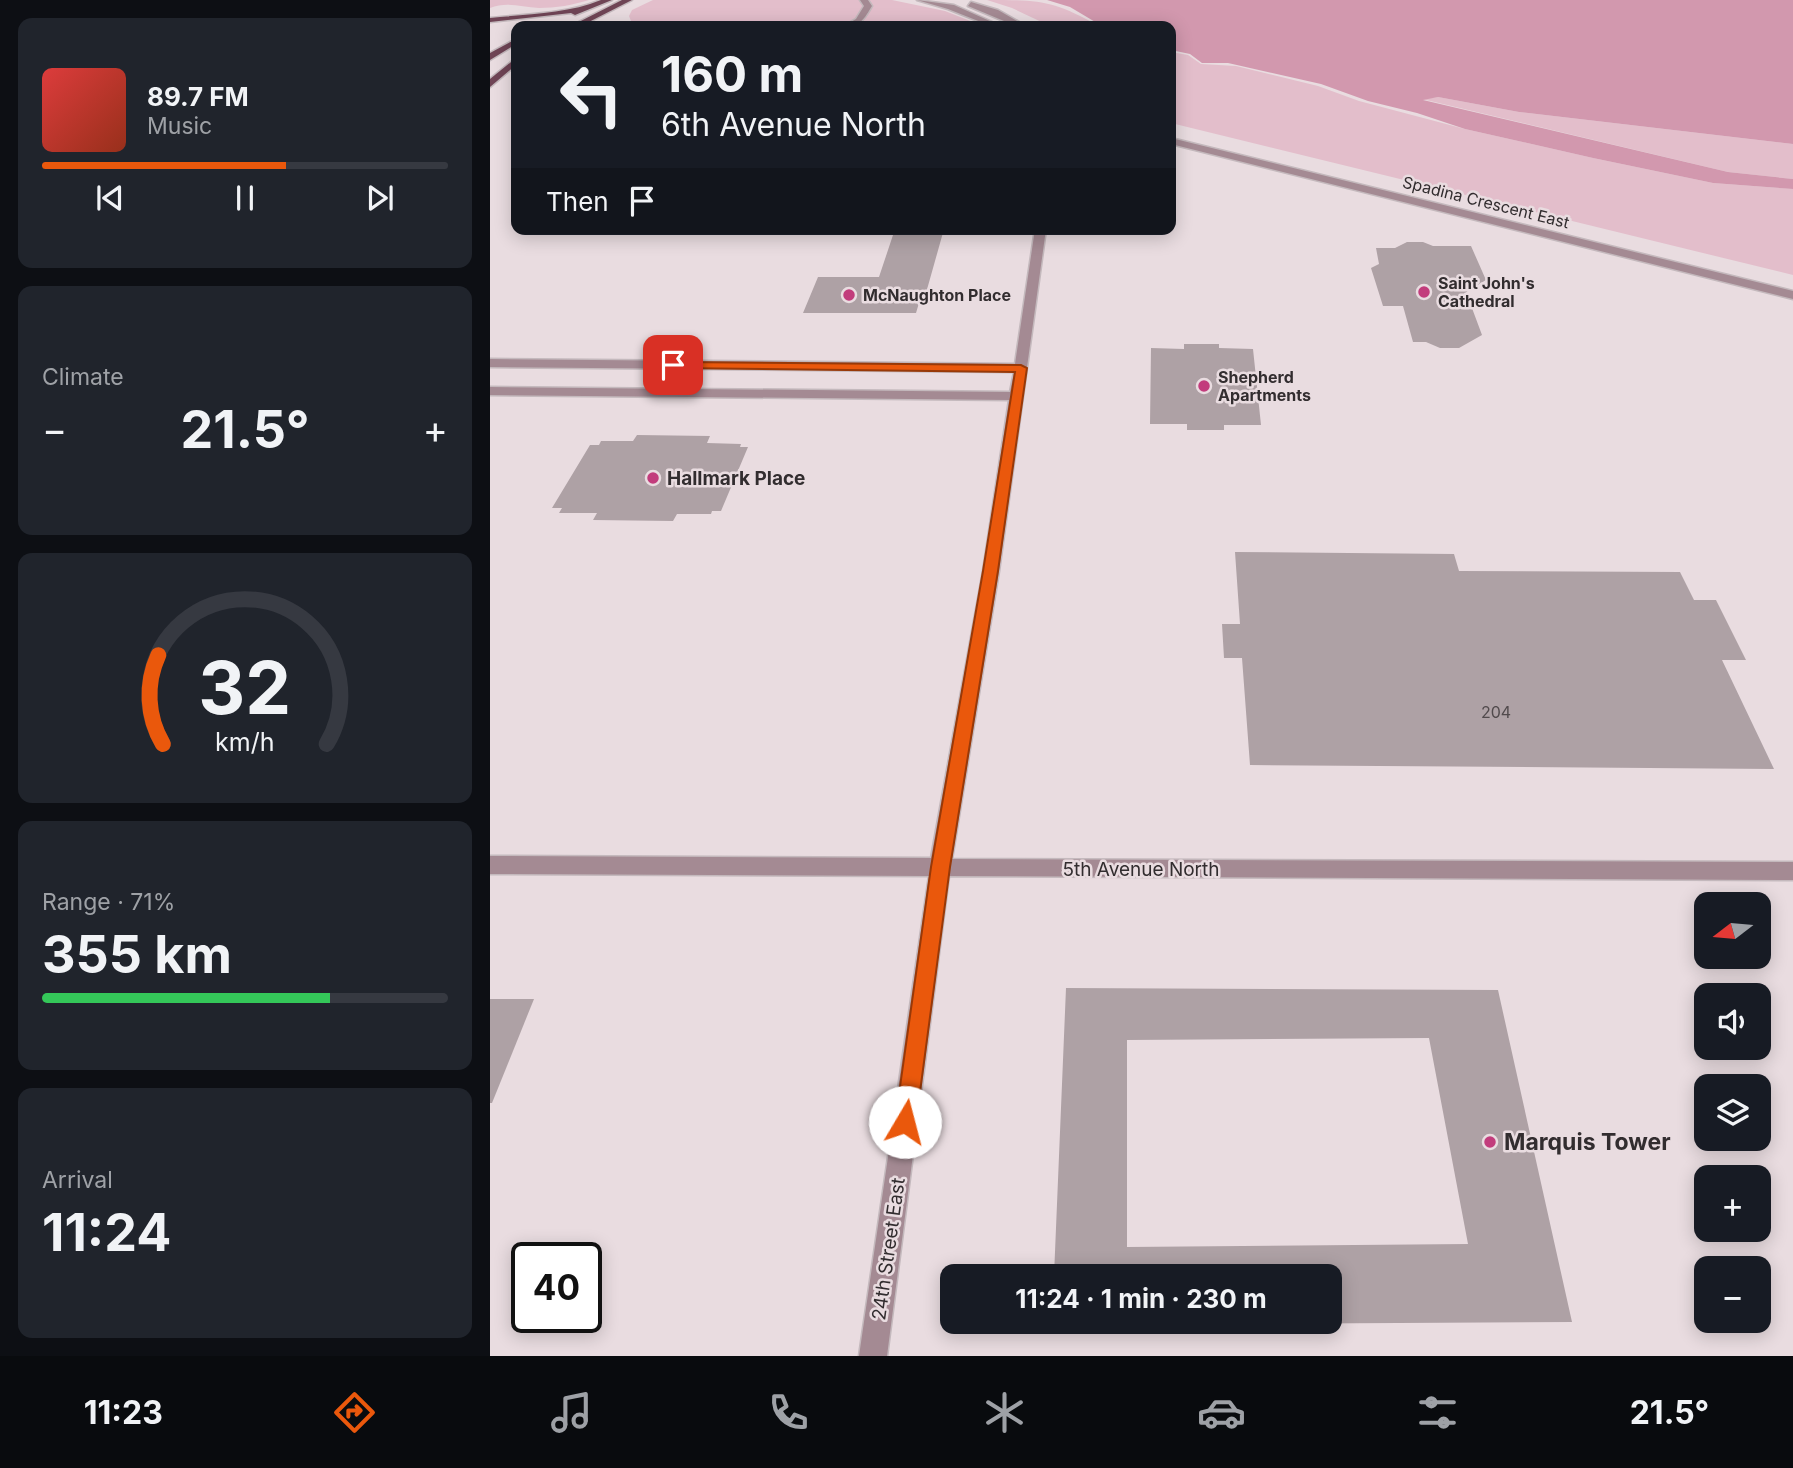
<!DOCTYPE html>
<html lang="en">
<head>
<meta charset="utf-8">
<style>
  body { margin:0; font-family:Inter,sans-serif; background:#20242c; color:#f1f3f6; height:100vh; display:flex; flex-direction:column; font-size:26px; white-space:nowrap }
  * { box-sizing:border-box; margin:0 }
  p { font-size:23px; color:#9ea1a6 }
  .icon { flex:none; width:38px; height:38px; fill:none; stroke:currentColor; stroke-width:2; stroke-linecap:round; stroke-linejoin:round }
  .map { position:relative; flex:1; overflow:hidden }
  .drawer { display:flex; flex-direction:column; gap:18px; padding:18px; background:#0d0f14; width:490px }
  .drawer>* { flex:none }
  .hud { position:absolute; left:21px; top:21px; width:665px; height:214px; border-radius:14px; box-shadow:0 4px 18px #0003; background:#171b24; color:#f1f3f6; overflow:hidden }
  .needle { width:46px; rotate:254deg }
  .tools { position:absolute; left:1204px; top:892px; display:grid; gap:14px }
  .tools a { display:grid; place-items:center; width:77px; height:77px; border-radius:14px; background:#171b24; box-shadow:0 4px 18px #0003; font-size:35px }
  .speed { position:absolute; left:21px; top:1242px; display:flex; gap:14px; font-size:35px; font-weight:700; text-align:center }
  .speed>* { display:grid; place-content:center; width:91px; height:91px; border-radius:50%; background:#171b24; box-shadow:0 4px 18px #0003; line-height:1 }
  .speed .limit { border:4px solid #111; border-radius:10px; background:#fff; color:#111 }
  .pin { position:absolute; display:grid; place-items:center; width:60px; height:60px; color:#fff; margin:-30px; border-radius:14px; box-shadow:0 4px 10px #0006 }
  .me { position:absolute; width:77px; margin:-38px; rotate:8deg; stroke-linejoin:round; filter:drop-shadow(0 0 5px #0008) }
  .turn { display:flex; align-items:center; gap:24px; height:147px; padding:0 35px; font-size:32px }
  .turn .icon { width:91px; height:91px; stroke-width:2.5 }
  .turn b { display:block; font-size:49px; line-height:60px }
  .then { display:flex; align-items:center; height:66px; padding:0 35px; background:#0003; gap:14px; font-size:26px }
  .big { font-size:52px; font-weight:700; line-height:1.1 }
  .drawer .tile { flex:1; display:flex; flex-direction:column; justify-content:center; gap:10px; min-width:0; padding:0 24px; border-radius:14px; background:#20242c }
  .drawer .dial { align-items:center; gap:0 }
  .dial svg { height:182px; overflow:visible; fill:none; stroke:#363941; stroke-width:7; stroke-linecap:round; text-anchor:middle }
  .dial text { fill:#f1f3f6; stroke:none }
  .song { display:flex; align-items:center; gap:21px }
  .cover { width:84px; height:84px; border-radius:10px; background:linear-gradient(135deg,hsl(0 70% 55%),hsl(10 70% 35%)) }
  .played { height:7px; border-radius:4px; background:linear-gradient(90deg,#ea580c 60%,#363941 60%) }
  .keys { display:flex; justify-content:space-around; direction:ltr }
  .heat { display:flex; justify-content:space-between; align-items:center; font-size:38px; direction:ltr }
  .charge { height:10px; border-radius:5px; background:linear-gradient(90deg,#34c759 71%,#363941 0) }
  .trip { position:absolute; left:450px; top:1264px; width:402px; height:70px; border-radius:14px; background:#171b24; box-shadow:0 4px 18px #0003; font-weight:700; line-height:70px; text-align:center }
  .tabs { display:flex; height:112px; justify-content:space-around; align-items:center; background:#090b0e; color:#9ea1a6 }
  .tabs .icon { width:49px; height:49px }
  .tabs .selected { color:#ea580c }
  .tabs b { font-size:32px; color:#f1f3f6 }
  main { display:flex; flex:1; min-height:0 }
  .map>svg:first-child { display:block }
  .green { fill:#e3becb }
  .forest { fill:#d298ae }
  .building { fill:#aea1a5; fill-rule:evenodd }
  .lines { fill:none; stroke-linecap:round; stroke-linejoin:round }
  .tertiary-casing { stroke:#c4b9bd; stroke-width:3 }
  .primary-casing { stroke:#c4b9bd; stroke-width:3 }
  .tertiary { fill:#a48a93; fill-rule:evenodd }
  .primary { fill:#6f4455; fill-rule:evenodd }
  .route { fill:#ea580c; stroke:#983908; stroke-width:2 }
  .poi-dot { fill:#c23c7c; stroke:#e9dce0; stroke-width:2.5 }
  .labels { text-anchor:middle; stroke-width:5; stroke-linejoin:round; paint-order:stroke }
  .far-street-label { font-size:16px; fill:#322d2f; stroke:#e9dce0 }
  .far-poi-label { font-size:16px; font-weight:bold; fill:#322d2f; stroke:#e9dce0; text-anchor:start }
  .number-label { font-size:16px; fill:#514a4c }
  .poi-label { font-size:19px; font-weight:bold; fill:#322d2f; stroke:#e9dce0; text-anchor:start }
  .street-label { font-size:19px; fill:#322d2f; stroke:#e9dce0 }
  .near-poi-label { font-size:23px; font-weight:bold; fill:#322d2f; stroke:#e9dce0; text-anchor:start }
</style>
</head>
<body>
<main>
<section class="drawer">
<div class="tile">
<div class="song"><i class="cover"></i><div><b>89.7 FM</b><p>Music</p></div></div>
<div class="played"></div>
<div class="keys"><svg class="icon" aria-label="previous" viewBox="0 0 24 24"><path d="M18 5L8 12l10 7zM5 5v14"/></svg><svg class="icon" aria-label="pause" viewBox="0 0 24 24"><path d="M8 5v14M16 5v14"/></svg><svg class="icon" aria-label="next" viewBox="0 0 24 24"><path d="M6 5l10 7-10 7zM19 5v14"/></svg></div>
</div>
<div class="tile"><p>Climate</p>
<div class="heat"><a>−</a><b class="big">21.5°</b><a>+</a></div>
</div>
<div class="tile dial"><svg viewBox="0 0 100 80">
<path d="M14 69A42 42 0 1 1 86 69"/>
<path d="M14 69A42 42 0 0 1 12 30" stroke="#ea580c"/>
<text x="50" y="56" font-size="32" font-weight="700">32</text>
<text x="50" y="72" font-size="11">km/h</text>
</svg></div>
<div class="tile"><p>Range · 71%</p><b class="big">355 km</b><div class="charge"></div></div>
<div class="tile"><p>Arrival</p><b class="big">11:24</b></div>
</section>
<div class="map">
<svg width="1303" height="1356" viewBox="0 0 1303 1356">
  <rect width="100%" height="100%" fill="#e9dce0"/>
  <g class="green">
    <path d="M 0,0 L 99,0 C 83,5 66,8 49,8 C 31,7 17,1 0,8 Z"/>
    <path d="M 163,0 L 402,0 L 455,11 L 493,26 L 151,26 L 141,21 L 139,16 L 142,10 Z"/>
    <path d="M 497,0 C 551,0 562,0 609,26 L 560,26 L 522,8 Z"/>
    <path d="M 681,52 L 698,55 L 711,64 L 746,66 L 828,86 L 869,101 L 975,129 L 1103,158 L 1223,183 L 1303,189 L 1303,275 L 681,123 Z"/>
    <path d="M 948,97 L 1029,112 L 1303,144 L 1303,179 L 1238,172 L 932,99 Z"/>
  </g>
  <path class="forest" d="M 557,0 L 1303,0 L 1303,144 L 1029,112 L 948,97 L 933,100 L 1238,172 L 1303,179 L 1303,189 L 1223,183 L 1103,158 L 975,129 L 927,113 L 878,101 L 831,84 L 738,63 L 712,63 L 700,54 L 681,50 L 681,26 L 612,26 L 580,7 Z"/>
  <g class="building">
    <path d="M 405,229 L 454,229 L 436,293 L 432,293 L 426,313 L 313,313 L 328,277 L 389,277 Z"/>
    <path d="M 917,242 L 933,242 L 943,246 L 981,246 L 996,280 L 976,292 L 992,335 L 969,348 L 950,348 L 936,342 L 923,342 L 913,306 L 893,306 L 881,268 L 889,264 L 886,248 L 905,248 Z"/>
    <path d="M 694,344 L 729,344 L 729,348 L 763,349 L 771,425 L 734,425 L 734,430 L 697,430 L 697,424 L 660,424 L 661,348 L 694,349 Z"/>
    <path d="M 147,435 L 220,436 L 217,443 L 251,444 L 250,447 L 258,447 L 231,511 L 222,511 L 221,514 L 187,514 L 183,521 L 103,520 L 107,513 L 69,513 L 72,508 L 62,508 L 100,445 L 109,445 L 111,441 L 143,441 Z"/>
    <path d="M 745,552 L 964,554 L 969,571 L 1190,572 L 1204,600 L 1226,600 L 1256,660 L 1232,660 L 1284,769 L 760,765 L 752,658 L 734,658 L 732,624 L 750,624 Z"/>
    <path d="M 576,988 L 1008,990 L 1082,1322 L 562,1325 L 562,1321 L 840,1321 L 840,1276 L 564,1276 ZM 939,1038 L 978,1244 L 637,1247 L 637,1040 Z"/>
    <path d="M 0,999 L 44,999 L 2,1103 L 0,1103 Z"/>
  </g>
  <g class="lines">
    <g class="tertiary-casing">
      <g id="tertiary">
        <path d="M 370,0 L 378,0 L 382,6 C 374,19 371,26 354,26 L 366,19 L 374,6 Z"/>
        <path d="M 427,0 L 464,5 L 511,26 L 501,26 L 458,9 Z"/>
        <path d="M 481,2 L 508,10 L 536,26 L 526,26 L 478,6 Z"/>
        <path d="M 681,138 L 1303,291 L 1303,299 L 681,144 Z"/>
        <path d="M 545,229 L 556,229 L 509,571 L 462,859 L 1303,862 L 1303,880 L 459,876 L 397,1356 L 369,1356 L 439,876 L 0,874 L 0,856 L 441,858 L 493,571 L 519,400 L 0,395 L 0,387 L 520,392 L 524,372 L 0,367 L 0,359 L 525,364 Z"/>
      </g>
    </g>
    <g class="primary-casing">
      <g id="primary">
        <path d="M 111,0 L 122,0 L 85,15 L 81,13 L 0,22 L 0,18 C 37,14 77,14 111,0 Z"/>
        <path d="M 132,0 L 142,0 L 91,26 L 81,26 Z"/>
        <path d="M 26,39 L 26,44 L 0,60 L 0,53 Z"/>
        <path d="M 26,58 L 26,65 L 0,87 L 0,79 Z"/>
      </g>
    </g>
    <use href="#tertiary" class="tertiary"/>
    <use href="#primary" class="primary"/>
  </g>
  <path class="route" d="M 183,362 L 531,365 L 537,368 L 508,571 L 460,867 L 426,1122 L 423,1129 L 415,1132 L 408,1129 L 405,1122 L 441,867 L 493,571 L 525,372 L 179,368 L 177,365 Z"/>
  <g class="poi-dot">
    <circle cx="934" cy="292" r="7"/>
    <circle cx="359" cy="295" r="7"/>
    <circle cx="714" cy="386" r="7"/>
    <circle cx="163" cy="478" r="7"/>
    <circle cx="1000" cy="1142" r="7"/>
  </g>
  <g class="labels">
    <g class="far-street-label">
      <text transform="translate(996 202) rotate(14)" y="6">Spadina Crescent East</text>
    </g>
    <g class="far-poi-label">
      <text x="948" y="289">Saint John's<tspan x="948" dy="18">Cathedral</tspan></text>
      <text x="373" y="301">McNaughton Place</text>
      <text x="728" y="383">Shepherd<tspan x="728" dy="18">Apartments</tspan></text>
    </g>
    <g class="number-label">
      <text x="1006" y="718">204</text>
    </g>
    <g class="poi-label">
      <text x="177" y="485">Hallmark Place</text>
    </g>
    <g class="street-label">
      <text x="651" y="876">5th Avenue North</text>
      <text transform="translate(398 1249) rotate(-82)" y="7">24th Street East</text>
    </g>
    <g class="near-poi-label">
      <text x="1014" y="1150">Marquis Tower</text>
    </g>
  </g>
</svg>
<div class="tools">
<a><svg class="needle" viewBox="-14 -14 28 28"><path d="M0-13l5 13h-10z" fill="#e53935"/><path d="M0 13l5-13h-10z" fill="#9ea1a6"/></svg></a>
<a><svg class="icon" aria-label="sound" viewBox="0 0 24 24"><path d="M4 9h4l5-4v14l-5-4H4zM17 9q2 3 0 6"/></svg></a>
<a><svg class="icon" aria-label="layers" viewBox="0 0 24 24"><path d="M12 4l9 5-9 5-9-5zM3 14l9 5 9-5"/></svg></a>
<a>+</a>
<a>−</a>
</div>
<div class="speed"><div class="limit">40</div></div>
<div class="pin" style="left:183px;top:365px;background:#d93025"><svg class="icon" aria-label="arrive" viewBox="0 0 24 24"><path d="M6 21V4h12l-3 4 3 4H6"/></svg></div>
<svg class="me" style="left:415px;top:1122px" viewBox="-20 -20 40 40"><circle r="19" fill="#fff"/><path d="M0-13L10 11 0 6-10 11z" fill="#ea580c"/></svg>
<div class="trip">11:24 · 1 min · 230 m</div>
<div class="hud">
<div class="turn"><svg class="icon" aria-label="left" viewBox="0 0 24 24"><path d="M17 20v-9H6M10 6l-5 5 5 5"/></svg><div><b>160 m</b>6th Avenue North</div></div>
<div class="then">Then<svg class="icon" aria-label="arrive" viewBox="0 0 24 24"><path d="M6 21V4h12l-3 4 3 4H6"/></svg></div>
</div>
</div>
</main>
<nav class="tabs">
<b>11:23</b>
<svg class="icon selected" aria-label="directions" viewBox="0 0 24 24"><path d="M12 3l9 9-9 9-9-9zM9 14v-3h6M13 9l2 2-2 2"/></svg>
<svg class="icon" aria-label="music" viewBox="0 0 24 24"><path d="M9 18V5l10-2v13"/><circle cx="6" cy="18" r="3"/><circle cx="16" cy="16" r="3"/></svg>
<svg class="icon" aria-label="phone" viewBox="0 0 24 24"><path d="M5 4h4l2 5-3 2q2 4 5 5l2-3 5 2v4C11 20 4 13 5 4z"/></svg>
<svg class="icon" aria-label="climate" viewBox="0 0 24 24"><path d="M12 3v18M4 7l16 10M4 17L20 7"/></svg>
<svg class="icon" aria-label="car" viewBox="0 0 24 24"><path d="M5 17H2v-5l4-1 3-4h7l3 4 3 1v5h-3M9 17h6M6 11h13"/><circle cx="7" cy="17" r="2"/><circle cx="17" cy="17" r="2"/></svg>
<svg class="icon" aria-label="filters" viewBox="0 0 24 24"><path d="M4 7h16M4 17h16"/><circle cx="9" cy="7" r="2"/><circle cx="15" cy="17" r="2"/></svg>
<b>21.5°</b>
</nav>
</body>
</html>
